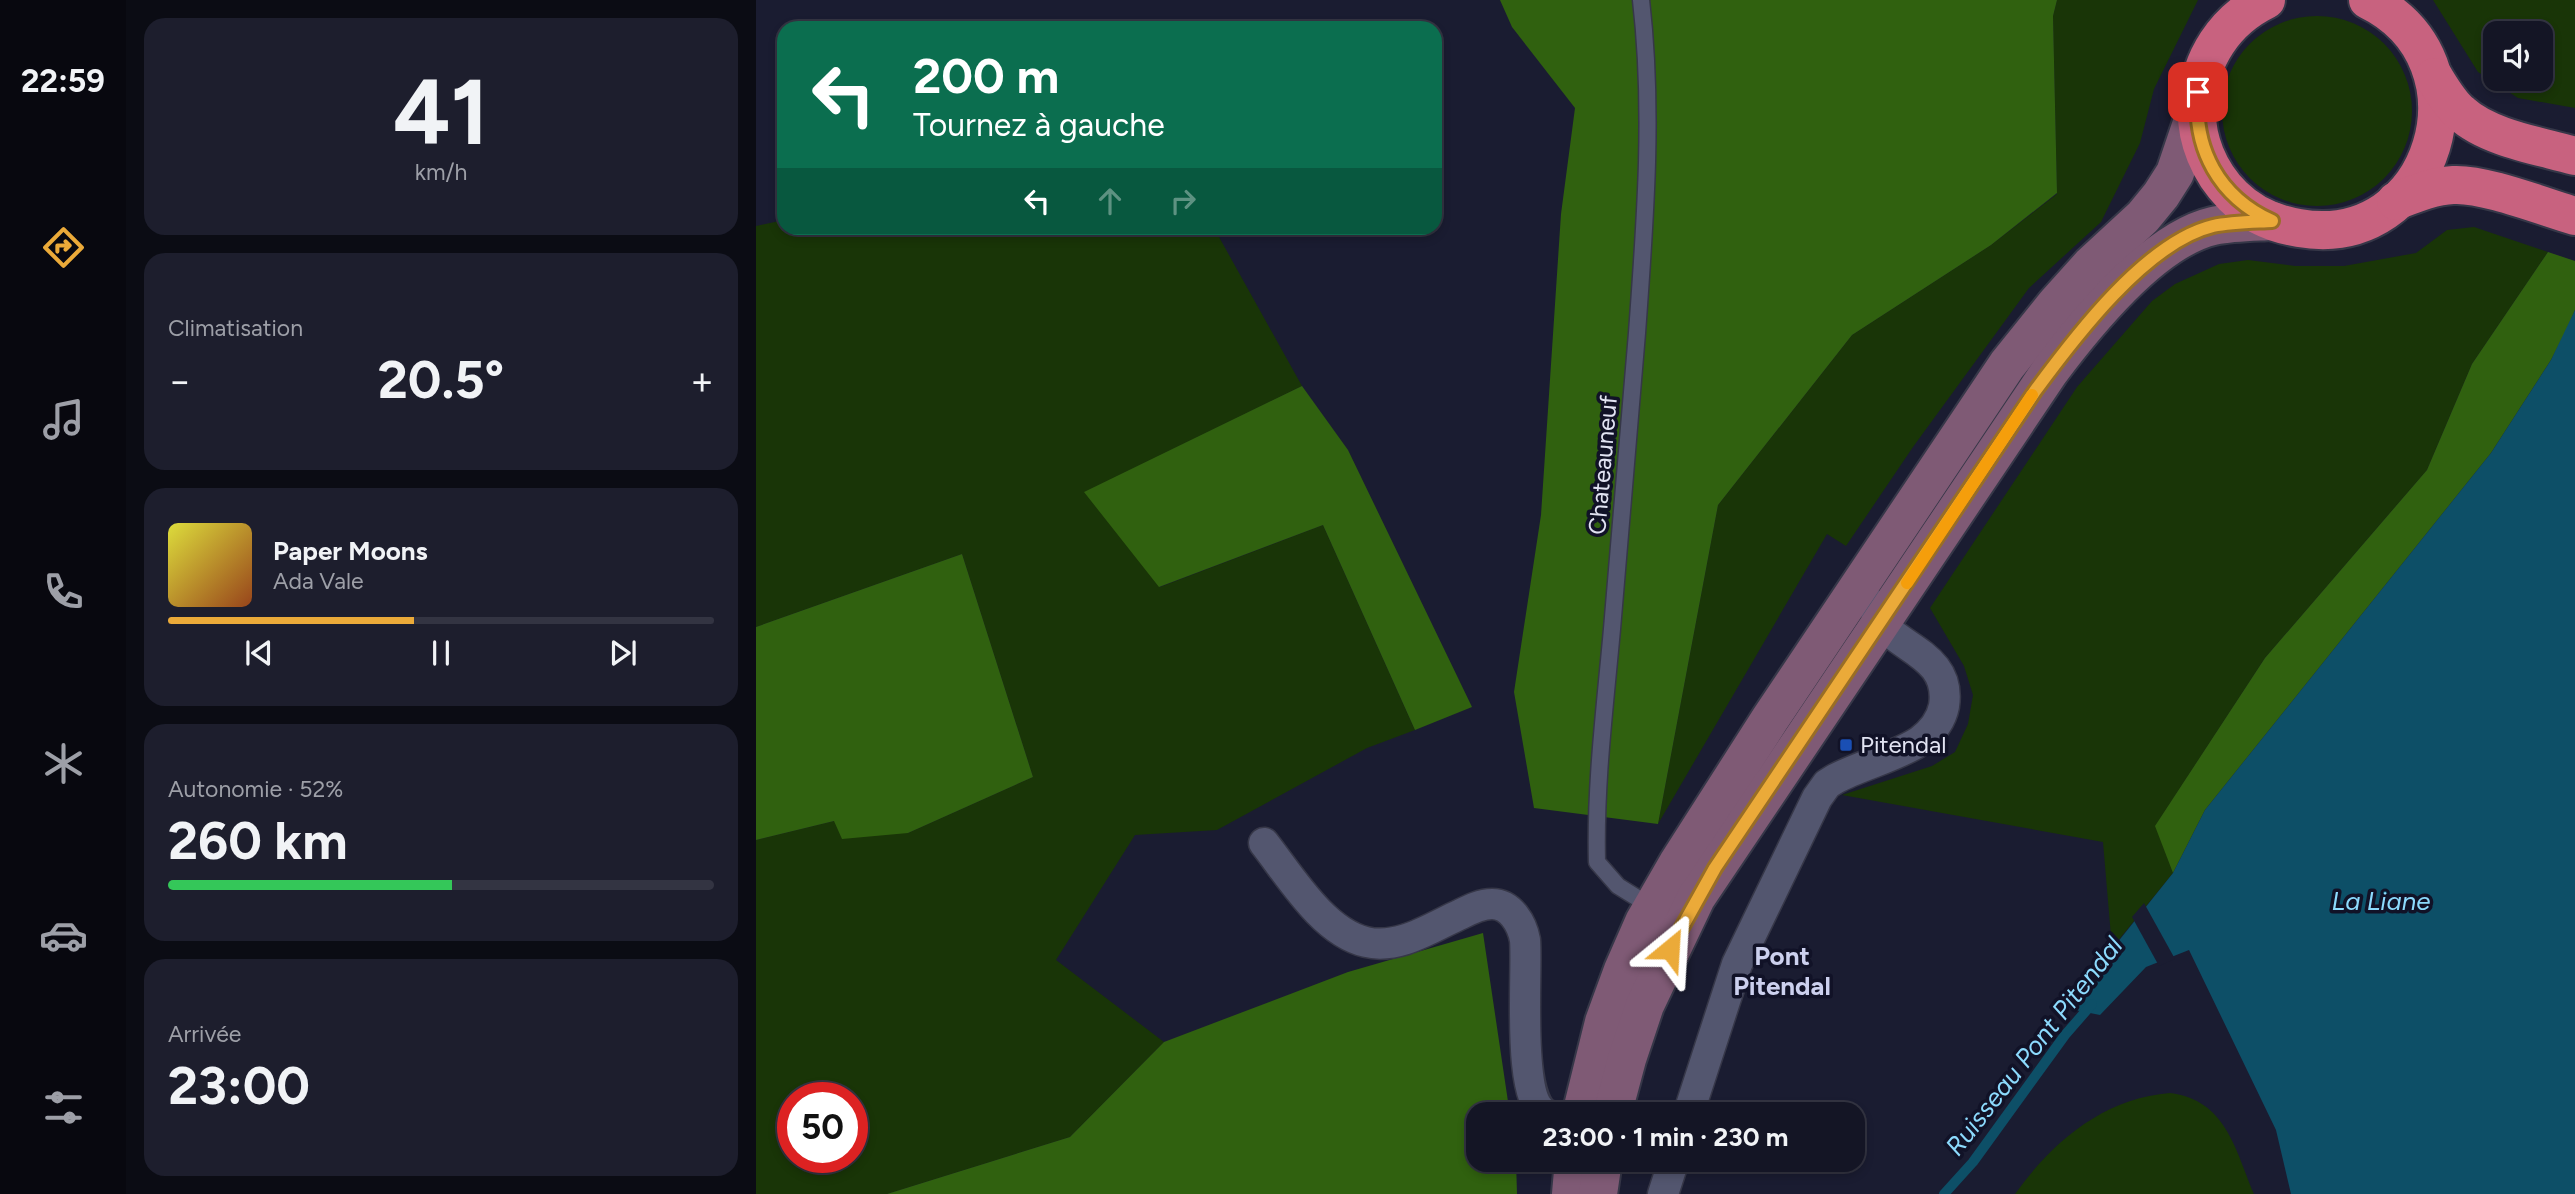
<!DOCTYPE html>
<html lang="fr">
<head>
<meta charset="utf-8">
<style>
  body { margin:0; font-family:Figtree,sans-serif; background:#1d1e2d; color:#f1f3f6; height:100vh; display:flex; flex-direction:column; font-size:26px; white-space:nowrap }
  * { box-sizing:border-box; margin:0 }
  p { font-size:23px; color:#9d9fa7 }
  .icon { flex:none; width:38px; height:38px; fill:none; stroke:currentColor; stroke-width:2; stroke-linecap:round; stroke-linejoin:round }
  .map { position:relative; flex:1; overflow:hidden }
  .panel { display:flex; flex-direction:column; gap:18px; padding:18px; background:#0b0c14; width:630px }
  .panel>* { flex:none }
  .guide { position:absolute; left:21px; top:21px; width:665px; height:214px; border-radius:21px; box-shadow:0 4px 10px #0003,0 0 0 2px #333442; background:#0b6e4f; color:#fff; overflow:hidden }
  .controls { position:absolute; left:1727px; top:21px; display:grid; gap:14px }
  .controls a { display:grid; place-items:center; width:70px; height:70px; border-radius:14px; background:#141525; box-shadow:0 4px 10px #0003,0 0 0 2px #333442; font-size:35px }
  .speed { position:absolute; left:21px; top:1082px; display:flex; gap:14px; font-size:35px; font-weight:700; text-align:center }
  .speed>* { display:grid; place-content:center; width:91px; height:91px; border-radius:50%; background:#141525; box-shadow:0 4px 10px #0003,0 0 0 2px #333442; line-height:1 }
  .speed .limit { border:10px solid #d22; background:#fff; color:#111 }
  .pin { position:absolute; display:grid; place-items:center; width:60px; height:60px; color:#fff; margin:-30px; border-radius:14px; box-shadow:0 4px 10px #0006 }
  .me { position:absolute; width:77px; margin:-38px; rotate:27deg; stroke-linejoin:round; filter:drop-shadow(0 0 5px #0008) }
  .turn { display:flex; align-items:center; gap:24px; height:147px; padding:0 21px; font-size:32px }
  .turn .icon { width:91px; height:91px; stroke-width:2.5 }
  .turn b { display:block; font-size:49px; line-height:60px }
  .lanes { display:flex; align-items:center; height:66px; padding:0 21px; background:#0003; justify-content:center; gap:35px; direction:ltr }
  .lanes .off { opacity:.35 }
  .big { font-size:52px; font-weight:700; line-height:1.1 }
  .panel .widget { flex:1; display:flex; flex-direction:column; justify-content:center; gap:10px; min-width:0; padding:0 24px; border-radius:21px; background:#1d1e2d }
  .panel .dial { align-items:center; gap:0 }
  .dial b { font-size:91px; line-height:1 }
  .song { display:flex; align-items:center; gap:21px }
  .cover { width:84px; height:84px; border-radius:10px; background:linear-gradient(135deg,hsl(60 70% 55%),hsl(20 70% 35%)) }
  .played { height:7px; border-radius:4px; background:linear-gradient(90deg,#ebaa39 45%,#333442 45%) }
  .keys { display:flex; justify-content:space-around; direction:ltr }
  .heat { display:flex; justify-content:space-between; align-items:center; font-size:38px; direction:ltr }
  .charge { height:10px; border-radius:5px; background:linear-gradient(90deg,#34c759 52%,#333442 0) }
  .trip { position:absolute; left:710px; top:1102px; width:399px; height:70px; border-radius:21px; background:#141525; box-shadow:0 4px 10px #0003,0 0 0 2px #333442; font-weight:700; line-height:70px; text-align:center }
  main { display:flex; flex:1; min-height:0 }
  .tab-bar { display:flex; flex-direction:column; width:126px; justify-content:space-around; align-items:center; background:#08080f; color:#9d9fa7 }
  .tab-bar .icon { width:49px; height:49px }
  .tab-bar .active { color:#ebaa39 }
  .tab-bar b { font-size:32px; color:#f1f3f6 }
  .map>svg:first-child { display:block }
  .green { fill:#193507; fill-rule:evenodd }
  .forest { fill:#30610f }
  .water { fill:#0d4f67 }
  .pier { fill:#1a1c31 }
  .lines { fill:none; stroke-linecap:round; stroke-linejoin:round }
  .stream { stroke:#0d4f67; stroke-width:10 }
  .service-casing { stroke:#363748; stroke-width:19 }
  .minor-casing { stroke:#363748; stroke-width:33 }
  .secondary-casing { stroke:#363748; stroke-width:42 }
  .trunk-casing { stroke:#363748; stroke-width:42 }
  .service { stroke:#53566f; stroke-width:16 }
  .minor { stroke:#53566f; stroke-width:30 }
  .secondary { stroke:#7f5a75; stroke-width:38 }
  .trunk { stroke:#c8627f; stroke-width:38 }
  .route-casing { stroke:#996e25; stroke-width:18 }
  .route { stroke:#ebaa39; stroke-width:12 }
  .slow { stroke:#f59e0b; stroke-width:12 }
  .transit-dot { fill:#1a4fb4; stroke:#111227; stroke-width:2.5 }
  .labels { text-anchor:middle; stroke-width:7; stroke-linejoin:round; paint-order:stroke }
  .street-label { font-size:24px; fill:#e1e3f2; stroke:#111227 }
  .poi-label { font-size:24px; fill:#e1e3f2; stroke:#111227; text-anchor:start }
  .water-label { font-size:26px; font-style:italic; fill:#8cdafd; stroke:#111227 }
  .neighbourhood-label { font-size:26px; font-weight:bold; fill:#ccd0ee; stroke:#111227 }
</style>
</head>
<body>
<main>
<nav class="tab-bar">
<b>22:59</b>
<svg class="icon active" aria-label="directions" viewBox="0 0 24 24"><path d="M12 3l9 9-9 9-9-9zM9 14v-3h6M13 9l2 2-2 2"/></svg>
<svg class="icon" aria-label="music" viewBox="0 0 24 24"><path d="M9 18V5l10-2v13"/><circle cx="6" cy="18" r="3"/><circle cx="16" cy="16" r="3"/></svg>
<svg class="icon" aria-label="phone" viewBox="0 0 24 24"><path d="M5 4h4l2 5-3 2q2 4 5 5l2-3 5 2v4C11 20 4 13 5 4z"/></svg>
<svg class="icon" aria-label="climate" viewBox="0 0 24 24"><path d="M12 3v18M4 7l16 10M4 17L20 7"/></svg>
<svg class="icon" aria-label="car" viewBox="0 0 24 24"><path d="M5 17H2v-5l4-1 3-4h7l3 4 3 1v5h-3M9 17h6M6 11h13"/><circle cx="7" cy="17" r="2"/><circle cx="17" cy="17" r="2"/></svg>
<svg class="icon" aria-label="filters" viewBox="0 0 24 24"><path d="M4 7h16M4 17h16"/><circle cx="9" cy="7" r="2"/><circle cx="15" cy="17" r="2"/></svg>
</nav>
<section class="panel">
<div class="widget dial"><b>41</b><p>km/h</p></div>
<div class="widget"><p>Climatisation</p>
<div class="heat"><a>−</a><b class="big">20.5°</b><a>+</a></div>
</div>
<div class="widget">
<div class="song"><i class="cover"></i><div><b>Paper Moons</b><p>Ada Vale</p></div></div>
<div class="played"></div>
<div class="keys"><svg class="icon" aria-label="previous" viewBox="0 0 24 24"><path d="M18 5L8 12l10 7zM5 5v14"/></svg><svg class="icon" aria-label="pause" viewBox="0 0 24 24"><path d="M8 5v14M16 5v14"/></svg><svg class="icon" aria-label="next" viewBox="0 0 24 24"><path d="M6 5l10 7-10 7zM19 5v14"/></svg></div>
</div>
<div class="widget"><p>Autonomie · 52%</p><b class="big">260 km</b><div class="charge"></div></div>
<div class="widget"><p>Arrivée</p><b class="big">23:00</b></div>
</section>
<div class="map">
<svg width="1819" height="1194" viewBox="0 0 1819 1194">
  <rect width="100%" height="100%" fill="#1a1c31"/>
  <g class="green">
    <path d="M 1301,0 L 1442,0 L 1398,89 L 1384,143 L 1345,222 L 1273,288 L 1157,447 L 1090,546 L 1071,534 L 902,824 L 962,505 L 1096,335 L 1235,245 L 1301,194 L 1297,16 Z"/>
    <path d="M 1677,0 L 1819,0 L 1819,108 L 1762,98 L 1722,72 ZM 1740,33 L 1785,33 L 1785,79 L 1740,79 Z"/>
    <circle cx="1561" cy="111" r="95"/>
    <path d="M 28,220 L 28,228 L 458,228 L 546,386 L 329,492 L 404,587 L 567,525 L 659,730 L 611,748 L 461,830 L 379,835 L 300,960 L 408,1042 L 314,1137 L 131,1194 L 0,1194 L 0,840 L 78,821 L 152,833 L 277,777 L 206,554 L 0,627 L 0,226 ZM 37,1097 L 96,1097 L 96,1157 L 37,1157 Z"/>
    <path d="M 1718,227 L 1792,252 L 1716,364 L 1671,470 L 1509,658 L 1400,825 L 1417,873 L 1356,948 L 1347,842 L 1086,795 L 1176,766 L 1199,752 L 1212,724 L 1217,695 L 1208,666 L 1174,608 L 1321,387 L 1396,301 L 1419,284 L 1463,264 L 1492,260 L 1539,266 L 1588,266 L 1660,253 L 1691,230 Z"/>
    <path d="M 1414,1093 C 1470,1100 1479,1149 1498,1194 L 1259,1194 C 1296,1142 1348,1098 1414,1093 Z"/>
  </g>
  <g class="forest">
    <path d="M 744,0 L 1301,0 L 1297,16 L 1301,193 L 1235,245 L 1096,335 L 962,505 L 902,824 L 778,808 L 758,692 L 785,515 L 805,214 L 819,108 L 756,27 Z"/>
    <path d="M 1792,252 L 1819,261 L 1819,310 L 1811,329 L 1795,360 L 1735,453 L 1449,810 L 1417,873 L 1399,826 L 1509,658 L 1671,470 L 1716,364 Z"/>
    <path d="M 546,386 L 592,450 L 716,707 L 659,730 L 567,525 L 403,587 L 328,492 Z"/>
    <path d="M 206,554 L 277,777 L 152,833 L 86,839 L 78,821 L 0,840 L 0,627 Z"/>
    <path d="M 727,933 L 754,1115 L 723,1115 L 723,1160 L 760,1160 L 761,1194 L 131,1194 L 314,1137 L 408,1042 L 592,972 Z"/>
  </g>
  <path class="water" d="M 1819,310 L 1819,1194 L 1535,1194 L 1520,1130 L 1433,950 L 1390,967 L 1344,1015 L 1309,1008 L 1417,873 L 1449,810 L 1735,453 L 1795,360 Z"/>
  <path class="pier" d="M 1388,903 L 1419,959 L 1403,966 L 1376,917 Z"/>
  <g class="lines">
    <path class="stream" d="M 1188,1194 L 1217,1162 L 1309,1035 L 1336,1004"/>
    <g class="service-casing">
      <path id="service" d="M 885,0 C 898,111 889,223 881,333 C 873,432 865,531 856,629 C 849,707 839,784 841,862 L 862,886 L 896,907"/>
    </g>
    <g class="minor-casing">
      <g id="minor">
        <path d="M 508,843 C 534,876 567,932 610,942 C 643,950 676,927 705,914 C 715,909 725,904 736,904 C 755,904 766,924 769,940 C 772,972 759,1104 792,1115"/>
        <path d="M 932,1115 L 981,964 L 1061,798 L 1071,784 L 1079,779 C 1105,765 1140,757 1164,741 C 1176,732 1185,721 1188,706 C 1197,647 1123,648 1118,605"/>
        <path d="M 907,1194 L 918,1160"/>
      </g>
    </g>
    <g class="secondary-casing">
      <g id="secondary">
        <path d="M 825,1115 L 848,1022 L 867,970 L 888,922 L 922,863 L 1014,719 L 1251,365 L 1300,304 L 1335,265 L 1387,217 L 1405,195 L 1419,173 L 1440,111"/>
        <path d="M 856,1115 L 871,1059 L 889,1005 L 940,898 L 1294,371 C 1330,323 1397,240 1457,226 C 1476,222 1497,222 1516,221"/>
        <path d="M 815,1194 L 818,1160"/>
        <path d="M 842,1194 L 847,1160"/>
      </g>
    </g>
    <g class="trunk-casing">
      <g id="trunk">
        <path d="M 1510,0 C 1469,20 1443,59 1441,105 C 1439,139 1453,172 1477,196 C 1495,214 1518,224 1543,228 C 1679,252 1737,61 1612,0"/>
        <path d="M 1678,77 C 1686,90 1694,104 1705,113 C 1732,138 1784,146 1819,156"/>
        <path d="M 1640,201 C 1658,194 1677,186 1697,185 C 1728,183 1788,207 1819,216"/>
      </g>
    </g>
    <use href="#service" class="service"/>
    <use href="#minor" class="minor"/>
    <use href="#secondary" class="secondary"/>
    <use href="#trunk" class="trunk"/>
  </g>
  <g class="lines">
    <g class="route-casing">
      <path id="route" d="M 914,949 L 959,868 L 1279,391 C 1318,338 1390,242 1457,226 C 1476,222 1497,222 1516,221 C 1463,197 1437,149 1442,92"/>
    </g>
    <use href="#route" class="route"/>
    <path class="slow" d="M 1151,583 L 1276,395"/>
  </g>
  <rect class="transit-dot" x="1083" y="738" width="14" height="14" rx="3.5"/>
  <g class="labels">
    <g class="street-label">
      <text transform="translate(847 465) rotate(-85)" y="8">Chateauneuf</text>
    </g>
    <g class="poi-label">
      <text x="1104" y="753">Pitendal</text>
    </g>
    <g class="water-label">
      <text x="1625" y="910">La Liane</text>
      <text transform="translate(1278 1046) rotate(-52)" y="9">Ruisseau Pont Pitendal</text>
    </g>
    <g class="neighbourhood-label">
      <text x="1026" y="965">Pont<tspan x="1026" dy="30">Pitendal</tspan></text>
    </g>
  </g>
</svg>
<div class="controls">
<a><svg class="icon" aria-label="sound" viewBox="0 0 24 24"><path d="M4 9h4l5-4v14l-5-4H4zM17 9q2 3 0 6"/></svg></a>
</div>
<div class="speed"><div class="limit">50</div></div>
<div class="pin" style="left:1442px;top:92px;background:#d93025"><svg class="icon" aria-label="arrive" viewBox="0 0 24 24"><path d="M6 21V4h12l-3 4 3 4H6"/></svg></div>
<svg class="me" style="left:914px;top:949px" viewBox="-20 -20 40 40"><path d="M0-17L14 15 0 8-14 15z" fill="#ebaa39" stroke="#fff" stroke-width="4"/></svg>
<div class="trip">23:00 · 1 min · 230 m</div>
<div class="guide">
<div class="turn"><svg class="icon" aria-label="left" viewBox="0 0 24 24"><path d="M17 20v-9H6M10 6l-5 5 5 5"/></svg><div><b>200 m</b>Tournez à gauche</div></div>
<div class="lanes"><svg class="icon" aria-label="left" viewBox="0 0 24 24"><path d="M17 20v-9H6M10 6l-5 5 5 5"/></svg><svg class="icon off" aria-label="ahead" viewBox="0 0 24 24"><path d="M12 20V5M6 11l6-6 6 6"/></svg><svg class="icon off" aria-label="right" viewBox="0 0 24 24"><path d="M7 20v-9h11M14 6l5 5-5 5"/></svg></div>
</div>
</div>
</main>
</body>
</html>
